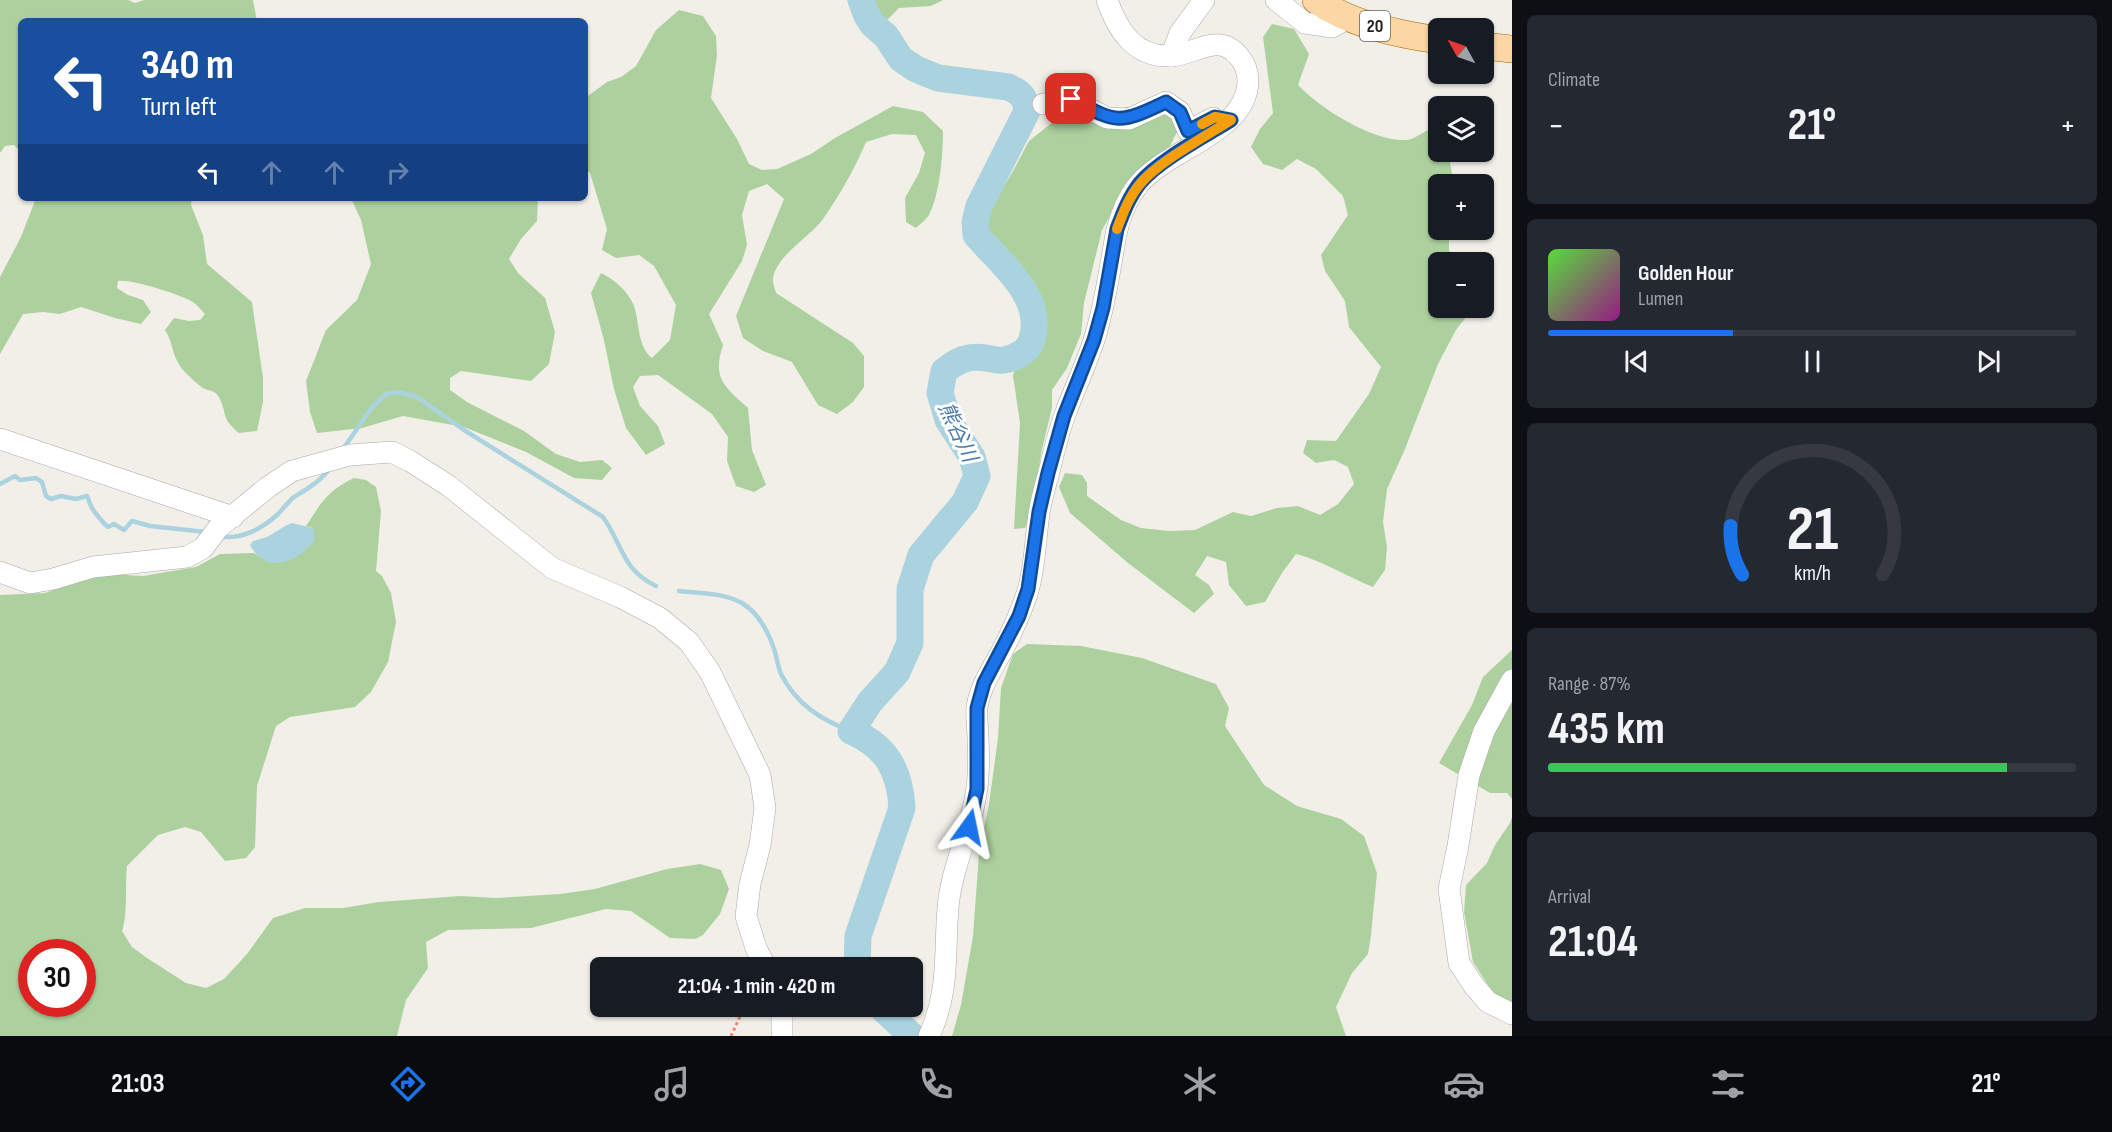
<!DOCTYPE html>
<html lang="en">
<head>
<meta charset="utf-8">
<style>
  body { margin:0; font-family:"Sofia Sans Condensed","Noto Sans JP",sans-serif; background:#242831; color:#f1f3f6; height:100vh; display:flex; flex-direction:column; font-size:22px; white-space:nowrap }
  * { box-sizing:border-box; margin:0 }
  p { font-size:20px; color:#9ea1a6 }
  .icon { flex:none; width:33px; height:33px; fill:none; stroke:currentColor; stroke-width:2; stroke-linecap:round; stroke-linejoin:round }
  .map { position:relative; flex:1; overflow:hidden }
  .sheet { display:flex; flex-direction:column; gap:15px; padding:15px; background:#0d0f14; width:600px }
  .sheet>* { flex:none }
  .banner { position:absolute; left:18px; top:18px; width:570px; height:183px; border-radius:9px; box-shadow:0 2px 4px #0004; background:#1a4fa0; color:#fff; overflow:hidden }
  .needle { width:39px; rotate:310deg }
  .controls { position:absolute; left:1428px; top:18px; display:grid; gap:12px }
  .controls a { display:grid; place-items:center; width:66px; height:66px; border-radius:9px; background:#171b24; box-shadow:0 2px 4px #0004; font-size:30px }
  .speed { position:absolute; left:18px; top:939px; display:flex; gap:12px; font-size:30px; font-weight:700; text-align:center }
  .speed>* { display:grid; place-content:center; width:78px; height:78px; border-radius:50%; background:#171b24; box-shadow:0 2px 4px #0004; line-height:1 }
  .speed .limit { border:9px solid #d22; background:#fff; color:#111 }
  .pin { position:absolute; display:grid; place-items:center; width:51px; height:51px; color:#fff; margin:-26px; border-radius:12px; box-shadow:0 3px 9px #0006 }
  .me { position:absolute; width:66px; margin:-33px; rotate:12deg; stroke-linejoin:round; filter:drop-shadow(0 0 4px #0008) }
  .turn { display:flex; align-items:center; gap:21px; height:126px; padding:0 24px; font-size:27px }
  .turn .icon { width:78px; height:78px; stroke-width:2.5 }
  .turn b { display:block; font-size:42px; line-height:51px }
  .lanes { display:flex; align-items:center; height:57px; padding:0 24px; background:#0003; justify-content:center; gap:30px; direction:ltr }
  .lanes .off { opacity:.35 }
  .big { font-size:45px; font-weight:700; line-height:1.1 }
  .sheet .widget { flex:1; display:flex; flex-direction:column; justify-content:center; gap:9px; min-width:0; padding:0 21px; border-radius:9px; background:#242831 }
  .sheet .dial { align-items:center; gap:0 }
  .dial svg { height:156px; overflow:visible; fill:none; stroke:#363941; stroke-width:7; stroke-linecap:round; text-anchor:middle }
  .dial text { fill:#f1f3f6; stroke:none }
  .song { display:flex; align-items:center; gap:18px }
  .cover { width:72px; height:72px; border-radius:9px; background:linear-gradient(135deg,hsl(110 70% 55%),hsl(310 70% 35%)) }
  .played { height:6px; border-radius:3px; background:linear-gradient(90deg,#1a73e8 35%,#363941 35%) }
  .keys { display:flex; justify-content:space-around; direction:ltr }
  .heat { display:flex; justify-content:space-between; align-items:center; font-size:33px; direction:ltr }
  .charge { height:9px; border-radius:4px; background:linear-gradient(90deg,#34c759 87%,#363941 0) }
  .trip { position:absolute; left:590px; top:957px; width:333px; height:60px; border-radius:9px; background:#171b24; box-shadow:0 2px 4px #0004; font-weight:700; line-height:60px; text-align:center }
  .tabs { display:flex; height:96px; justify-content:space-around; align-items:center; background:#090b0e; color:#9ea1a6 }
  .tabs .icon { width:42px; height:42px }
  .tabs .active { color:#1a73e8 }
  .tabs b { font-size:27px; color:#f1f3f6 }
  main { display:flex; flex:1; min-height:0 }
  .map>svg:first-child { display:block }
  .forest { fill:#add19e; fill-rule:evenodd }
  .water { fill:#aad3df }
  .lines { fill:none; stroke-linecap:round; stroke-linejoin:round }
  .stream { stroke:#aad3df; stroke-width:4.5 }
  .river { stroke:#aad3df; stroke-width:27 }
  .minor-casing { stroke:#a9a9a9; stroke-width:22 }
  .major-casing { stroke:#a06b00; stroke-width:28 }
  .path { stroke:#fa8072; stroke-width:3; stroke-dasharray:3 3; stroke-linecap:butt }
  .minor { stroke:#fff; stroke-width:21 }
  .major { stroke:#fcd6a4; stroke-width:27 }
  .route-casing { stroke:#114b97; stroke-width:15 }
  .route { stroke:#1a73e8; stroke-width:10 }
  .slow { stroke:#f59e0b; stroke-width:10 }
  .labels { text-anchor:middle; stroke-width:6; stroke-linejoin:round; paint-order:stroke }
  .shield { fill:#fff; stroke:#646464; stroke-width:1.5 }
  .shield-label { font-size:18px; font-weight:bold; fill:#222 }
  .water-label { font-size:21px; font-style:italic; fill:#4a7aab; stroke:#fff }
</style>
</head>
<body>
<main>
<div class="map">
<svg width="1512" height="1036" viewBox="0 0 1512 1036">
  <rect width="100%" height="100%" fill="#f2efe9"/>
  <g class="forest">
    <path d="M 0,0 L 128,0 L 135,3 L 144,0 L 253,0 L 257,21 L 21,21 L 21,152 L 14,145 L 5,146 L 0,153 Z"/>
    <path d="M 847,0 L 943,0 L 931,6 L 899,8 L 887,20 L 874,26 L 857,12 Z"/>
    <path d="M 679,10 L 703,16 L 716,36 L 717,55 L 711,98 L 737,139 L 749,164 L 762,170 L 777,169 L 811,154 L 835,138 L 893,106 L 923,112 L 943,131 C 943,154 940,194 929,215 C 926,220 920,224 916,228 L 906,222 L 905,198 L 919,173 L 925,153 L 916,135 L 892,134 L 866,142 C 855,168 840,195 823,219 C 811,236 774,257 773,280 C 773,284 775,289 776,293 L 853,343 L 864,356 L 864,387 L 853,402 L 837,414 L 818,405 L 792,362 L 763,351 L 743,338 L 736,316 L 784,199 L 767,184 L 749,191 L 742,215 L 747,245 L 742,261 L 709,314 L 723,345 C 712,378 724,386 748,408 L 752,450 L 766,485 L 754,492 L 736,486 L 727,461 L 728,437 L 712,414 L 658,375 L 640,376 L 633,387 L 640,406 L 658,426 L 665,444 L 646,455 L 626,428 L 614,389 L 604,340 L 591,293 L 601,273 C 615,280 628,291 634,306 C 640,324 637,346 652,358 L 670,340 L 676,305 L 654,266 L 639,255 L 616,258 L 602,250 L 607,229 L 590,173 L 585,168 L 585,98 L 607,82 L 621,77 L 636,66 L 656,30 Z"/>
    <path d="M 1272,24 L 1294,29 L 1309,54 L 1298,85 C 1321,109 1373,142 1407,140 C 1414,139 1422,133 1428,130 L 1438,137 L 1438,152 L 1448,152 L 1454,184 L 1438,184 L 1438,230 L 1449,230 L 1449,251 L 1465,262 L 1438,262 L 1438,308 L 1473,308 L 1456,330 L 1438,364 L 1405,449 L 1387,489 L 1383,522 L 1387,547 L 1385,570 L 1373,587 C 1347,577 1324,561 1296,554 L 1282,573 L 1265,602 L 1246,606 L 1229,585 L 1226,562 L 1207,556 L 1195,575 L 1209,585 L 1214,594 L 1194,613 L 1128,563 L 1070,513 L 1059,487 L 1065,473 L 1082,475 L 1087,483 L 1087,496 L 1121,520 L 1141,528 L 1169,531 L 1195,530 L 1233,512 L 1251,516 L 1277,508 L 1298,506 L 1320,515 L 1338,504 L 1354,484 L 1348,467 L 1334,460 L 1316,463 L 1303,453 L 1307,440 L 1336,441 L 1369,394 L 1381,367 L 1349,327 L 1345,301 L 1325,271 L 1321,255 L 1348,215 L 1343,196 L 1316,169 L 1297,159 L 1282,170 L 1263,164 L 1251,147 L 1260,129 L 1273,113 L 1263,37 Z"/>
    <path d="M 1143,105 L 1163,107 L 1179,128 L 1170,146 L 1144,165 L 1123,193 L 1102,230 L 1084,303 L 1081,334 L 1067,368 L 1052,390 L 1052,408 L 1042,449 L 1031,514 L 1025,528 L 1014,529 L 1020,423 L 1013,376 L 1022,340 L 1024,314 L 1010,276 L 986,237 L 988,212 L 1012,173 L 1029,141 L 1054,121 L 1090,112 Z"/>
    <path d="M 36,198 L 192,198 L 191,205 L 203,235 L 207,264 L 252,302 L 263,378 L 263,402 L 257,431 L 239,433 C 220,417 228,415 219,397 C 215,390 208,391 203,388 C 197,384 190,377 185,372 C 172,359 174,344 165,330 L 174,318 L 189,321 L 200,320 L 205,314 C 201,310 197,304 191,301 C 178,294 132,279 118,281 L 117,288 L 128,295 L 143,300 L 151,312 L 141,324 L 115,318 L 81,307 L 60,314 L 43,312 L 23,314 L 0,354 L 0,277 L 21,237 Z"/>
    <path d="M 351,198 L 538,198 L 537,221 L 521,239 L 509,259 L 518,273 L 545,298 L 555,332 L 549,364 L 531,381 L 461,371 L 450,378 L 450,390 L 467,402 L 524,431 L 556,454 L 580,462 L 602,460 L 612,468 L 602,480 L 574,478 L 526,452 L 464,427 L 403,416 L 362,428 L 317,433 L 310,412 L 306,381 L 326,330 L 357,300 L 371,264 L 361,220 Z"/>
    <path d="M 354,478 L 366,480 L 376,487 L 381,511 L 376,571 L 382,576 L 391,593 L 396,622 L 388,662 L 371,692 L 355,707 L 290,717 L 276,726 L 257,786 L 255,847 L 246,858 L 225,861 L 201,832 L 185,827 L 158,835 L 127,866 C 125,884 128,915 122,931 L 132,947 L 147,958 L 186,983 L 206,988 L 224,979 L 247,954 L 273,918 L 305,908 L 343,908 L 379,902 L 460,896 L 496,898 L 560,894 L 595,889 L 667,869 L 700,864 L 721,870 L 729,889 L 720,914 L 703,935 L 695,939 L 670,938 L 631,911 L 606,909 L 531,928 L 448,930 L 426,942 L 428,968 L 406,1000 L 397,1036 L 0,1036 L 0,595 L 45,593 L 70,584 L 107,574 L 143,576 L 196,567 L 220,554 L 254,553 L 264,559 L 313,528 L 306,526 C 322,502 327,491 354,478 ZM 32,952 L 82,952 L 82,1004 L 32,1004 Z"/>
    <path d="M 1027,644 L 1081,646 L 1142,658 L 1216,684 L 1229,708 L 1225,726 L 1264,785 L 1297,806 L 1341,819 L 1364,836 L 1377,873 L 1371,935 L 1368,954 L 1352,973 L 1336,1007 L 1346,1036 L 952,1036 L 961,1005 L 973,936 L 979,853 L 989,804 L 998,738 L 1001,688 L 1013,654 Z"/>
    <path d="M 1512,650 L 1512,799 L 1507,793 L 1490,793 L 1439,763 L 1472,705 L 1483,677 Z"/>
    <path d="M 1512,817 L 1512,1018 L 1493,993 L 1473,962 L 1464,912 L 1466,885 L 1487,863 L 1495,845 L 1510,823 Z"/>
  </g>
  <path class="water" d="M 292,523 L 313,528 L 315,540 C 298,562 267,576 250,545 L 253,541 L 267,537 L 287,525 Z"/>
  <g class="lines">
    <g class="stream">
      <path d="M 343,449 L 373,406 L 386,394 L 399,392 L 417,397 L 464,430 L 603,517 C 623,545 622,570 656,586"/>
      <path d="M 0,484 L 15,476 L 20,480 L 36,478 L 42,482 L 46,496 L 51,499 L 61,496 L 76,499 L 87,496 C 89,499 89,503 91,506 C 93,511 104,524 108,527 L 114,524 L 124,530 L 132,521 L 150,526 L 206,532"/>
      <path d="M 219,536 C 240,541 263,528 278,514 C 283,509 288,502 294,497 C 307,489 321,481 330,468"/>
      <path d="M 679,591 C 700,593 724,593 742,603 C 760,614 769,633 775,652 C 777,659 778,667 781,674 C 796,704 821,720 851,731"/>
    </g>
    <g class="river">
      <path d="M 857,968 L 858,936 L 902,808 C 900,770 886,746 851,731 L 870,702 L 897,672 L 910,643 L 910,589 L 921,555 L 965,502 L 977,476 L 972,457 L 948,420 L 940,393 L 944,371 C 958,360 968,355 986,358 C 992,359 998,361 1004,360 C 1016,358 1029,351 1032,339 C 1045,297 1000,263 976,235 L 975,222 L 979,206 L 1027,111 C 1025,97 1022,93 1008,87 L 938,78 L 916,69 L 901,59 L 886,36 L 873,25 L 867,16 L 861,0"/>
      <path d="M 880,1006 L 912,1036"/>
    </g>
    <g class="minor-casing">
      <g id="minor">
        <path d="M 1276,0 L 1305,23 L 1332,27 L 1349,18"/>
        <path d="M 1171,56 L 1180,33 L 1204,0"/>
        <path d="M 1043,104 L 1071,99 L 1107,118 L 1129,119 L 1166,102 L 1180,112 L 1188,131 L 1213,118"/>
        <path d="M 0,439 L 233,517"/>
        <path d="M 0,572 L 30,583 L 53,579 L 93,567 L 187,557 L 203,548 L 219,527 L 268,487 L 292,471 L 350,455 L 392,452 L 410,461 L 449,486 L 552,568 L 620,597 L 660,618 L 689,642 L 710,672 L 760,775 L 765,808 L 760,845 L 750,884 L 746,916 L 756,948 L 766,968"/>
        <path d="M 1512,680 L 1484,731 L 1469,775 L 1458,846 L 1449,889 L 1459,963 L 1474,986 L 1488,1002 L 1512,1014"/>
        <path d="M 782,1006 L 782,1036"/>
        <path d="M 929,1036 C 950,990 944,956 948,908 C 951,869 970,833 976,794 C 979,776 979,756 978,738 C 978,728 976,717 977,707 C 980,687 992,669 1002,651 C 1012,632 1020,614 1027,594 C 1035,569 1035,541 1039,514 C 1041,500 1045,486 1049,472 C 1054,452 1058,432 1066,412 C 1075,387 1087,363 1095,337 C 1105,304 1110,269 1116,234 C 1120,217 1128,197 1139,184 C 1168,149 1247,133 1248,81 C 1248,63 1233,43 1214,45 C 1200,46 1186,55 1172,56 C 1135,58 1118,31 1107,0"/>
      </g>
    </g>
    <g class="major-casing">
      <g id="major">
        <path d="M 1316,0 C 1350,24 1397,34 1438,40"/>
        <path d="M 1484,46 L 1512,49"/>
      </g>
    </g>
    <path class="path" d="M 731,1036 L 745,1006"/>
    <use href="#minor" class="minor"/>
    <use href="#major" class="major"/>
  </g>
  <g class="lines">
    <g class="route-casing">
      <path id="route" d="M 969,827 L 977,789 L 977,708 L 984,683 L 1019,616 L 1028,589 L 1039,512 L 1048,473 L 1064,416 L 1094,340 L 1103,308 L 1117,229 C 1123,213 1129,197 1140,183 C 1158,161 1205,136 1231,120 L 1215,117 L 1188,131 L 1180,112 L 1166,102 C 1118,125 1117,123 1071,99"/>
    </g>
    <use href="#route" class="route"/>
    <path class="slow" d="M 1117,229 C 1123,213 1129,197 1140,184 C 1158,162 1206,136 1231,120 L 1215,117 L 1202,124"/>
  </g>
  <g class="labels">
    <rect class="shield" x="1360" y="11" width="30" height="30" rx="4.5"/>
    <g class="shield-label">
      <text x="1375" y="32">20</text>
    </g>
    <g class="water-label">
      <text transform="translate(958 432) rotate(65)" y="7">熊谷川</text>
    </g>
  </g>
</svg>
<div class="controls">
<a><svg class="needle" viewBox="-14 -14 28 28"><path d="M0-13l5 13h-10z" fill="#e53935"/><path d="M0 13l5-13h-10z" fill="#9ea1a6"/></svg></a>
<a><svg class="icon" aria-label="layers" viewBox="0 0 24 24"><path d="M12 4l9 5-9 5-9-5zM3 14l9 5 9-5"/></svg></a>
<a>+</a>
<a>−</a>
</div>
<div class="speed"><div class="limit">30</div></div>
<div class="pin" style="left:1071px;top:99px;background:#d93025"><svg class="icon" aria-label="arrive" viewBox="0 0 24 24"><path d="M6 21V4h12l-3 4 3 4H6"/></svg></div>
<svg class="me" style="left:969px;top:827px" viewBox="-20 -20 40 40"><path d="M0-17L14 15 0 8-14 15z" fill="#1a73e8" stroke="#fff" stroke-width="4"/></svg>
<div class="trip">21:04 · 1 min · 420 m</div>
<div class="banner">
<div class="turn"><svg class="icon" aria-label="left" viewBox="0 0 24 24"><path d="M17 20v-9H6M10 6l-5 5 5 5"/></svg><div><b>340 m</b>Turn left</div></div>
<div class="lanes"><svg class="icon" aria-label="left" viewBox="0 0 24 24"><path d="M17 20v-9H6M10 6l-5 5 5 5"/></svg><svg class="icon off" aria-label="ahead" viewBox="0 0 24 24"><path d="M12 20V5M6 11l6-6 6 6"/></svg><svg class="icon off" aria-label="ahead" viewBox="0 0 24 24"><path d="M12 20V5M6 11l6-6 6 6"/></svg><svg class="icon off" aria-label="right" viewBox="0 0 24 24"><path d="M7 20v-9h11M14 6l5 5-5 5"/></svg></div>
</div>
</div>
<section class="sheet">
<div class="widget"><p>Climate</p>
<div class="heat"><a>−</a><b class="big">21°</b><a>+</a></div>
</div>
<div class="widget">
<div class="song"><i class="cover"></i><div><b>Golden Hour</b><p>Lumen</p></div></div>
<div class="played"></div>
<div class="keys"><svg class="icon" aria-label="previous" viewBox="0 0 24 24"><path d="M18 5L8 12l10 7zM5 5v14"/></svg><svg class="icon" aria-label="pause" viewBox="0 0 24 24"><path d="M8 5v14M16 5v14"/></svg><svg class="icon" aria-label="next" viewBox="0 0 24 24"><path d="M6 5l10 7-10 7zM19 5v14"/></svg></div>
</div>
<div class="widget dial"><svg viewBox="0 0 100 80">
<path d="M14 69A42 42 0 1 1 86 69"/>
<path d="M14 69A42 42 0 0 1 8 44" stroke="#1a73e8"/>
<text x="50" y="56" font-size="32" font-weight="700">21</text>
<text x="50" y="72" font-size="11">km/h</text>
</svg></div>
<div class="widget"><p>Range · 87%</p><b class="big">435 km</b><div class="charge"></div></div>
<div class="widget"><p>Arrival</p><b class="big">21:04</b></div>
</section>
</main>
<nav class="tabs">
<b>21:03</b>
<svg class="icon active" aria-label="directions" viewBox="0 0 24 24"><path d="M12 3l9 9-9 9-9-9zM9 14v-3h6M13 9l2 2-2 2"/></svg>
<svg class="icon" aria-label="music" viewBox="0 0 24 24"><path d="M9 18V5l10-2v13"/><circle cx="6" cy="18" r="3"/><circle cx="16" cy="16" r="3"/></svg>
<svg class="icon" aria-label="phone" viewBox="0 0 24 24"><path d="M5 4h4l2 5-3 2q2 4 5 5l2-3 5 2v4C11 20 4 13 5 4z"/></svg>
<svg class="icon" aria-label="climate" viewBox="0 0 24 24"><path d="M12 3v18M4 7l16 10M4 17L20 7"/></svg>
<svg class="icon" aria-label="car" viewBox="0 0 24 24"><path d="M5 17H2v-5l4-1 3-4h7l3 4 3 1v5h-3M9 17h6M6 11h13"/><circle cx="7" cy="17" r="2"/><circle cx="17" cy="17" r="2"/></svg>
<svg class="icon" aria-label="filters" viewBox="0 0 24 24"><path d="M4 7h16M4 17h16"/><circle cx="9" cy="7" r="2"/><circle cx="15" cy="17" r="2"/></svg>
<b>21°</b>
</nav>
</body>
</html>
